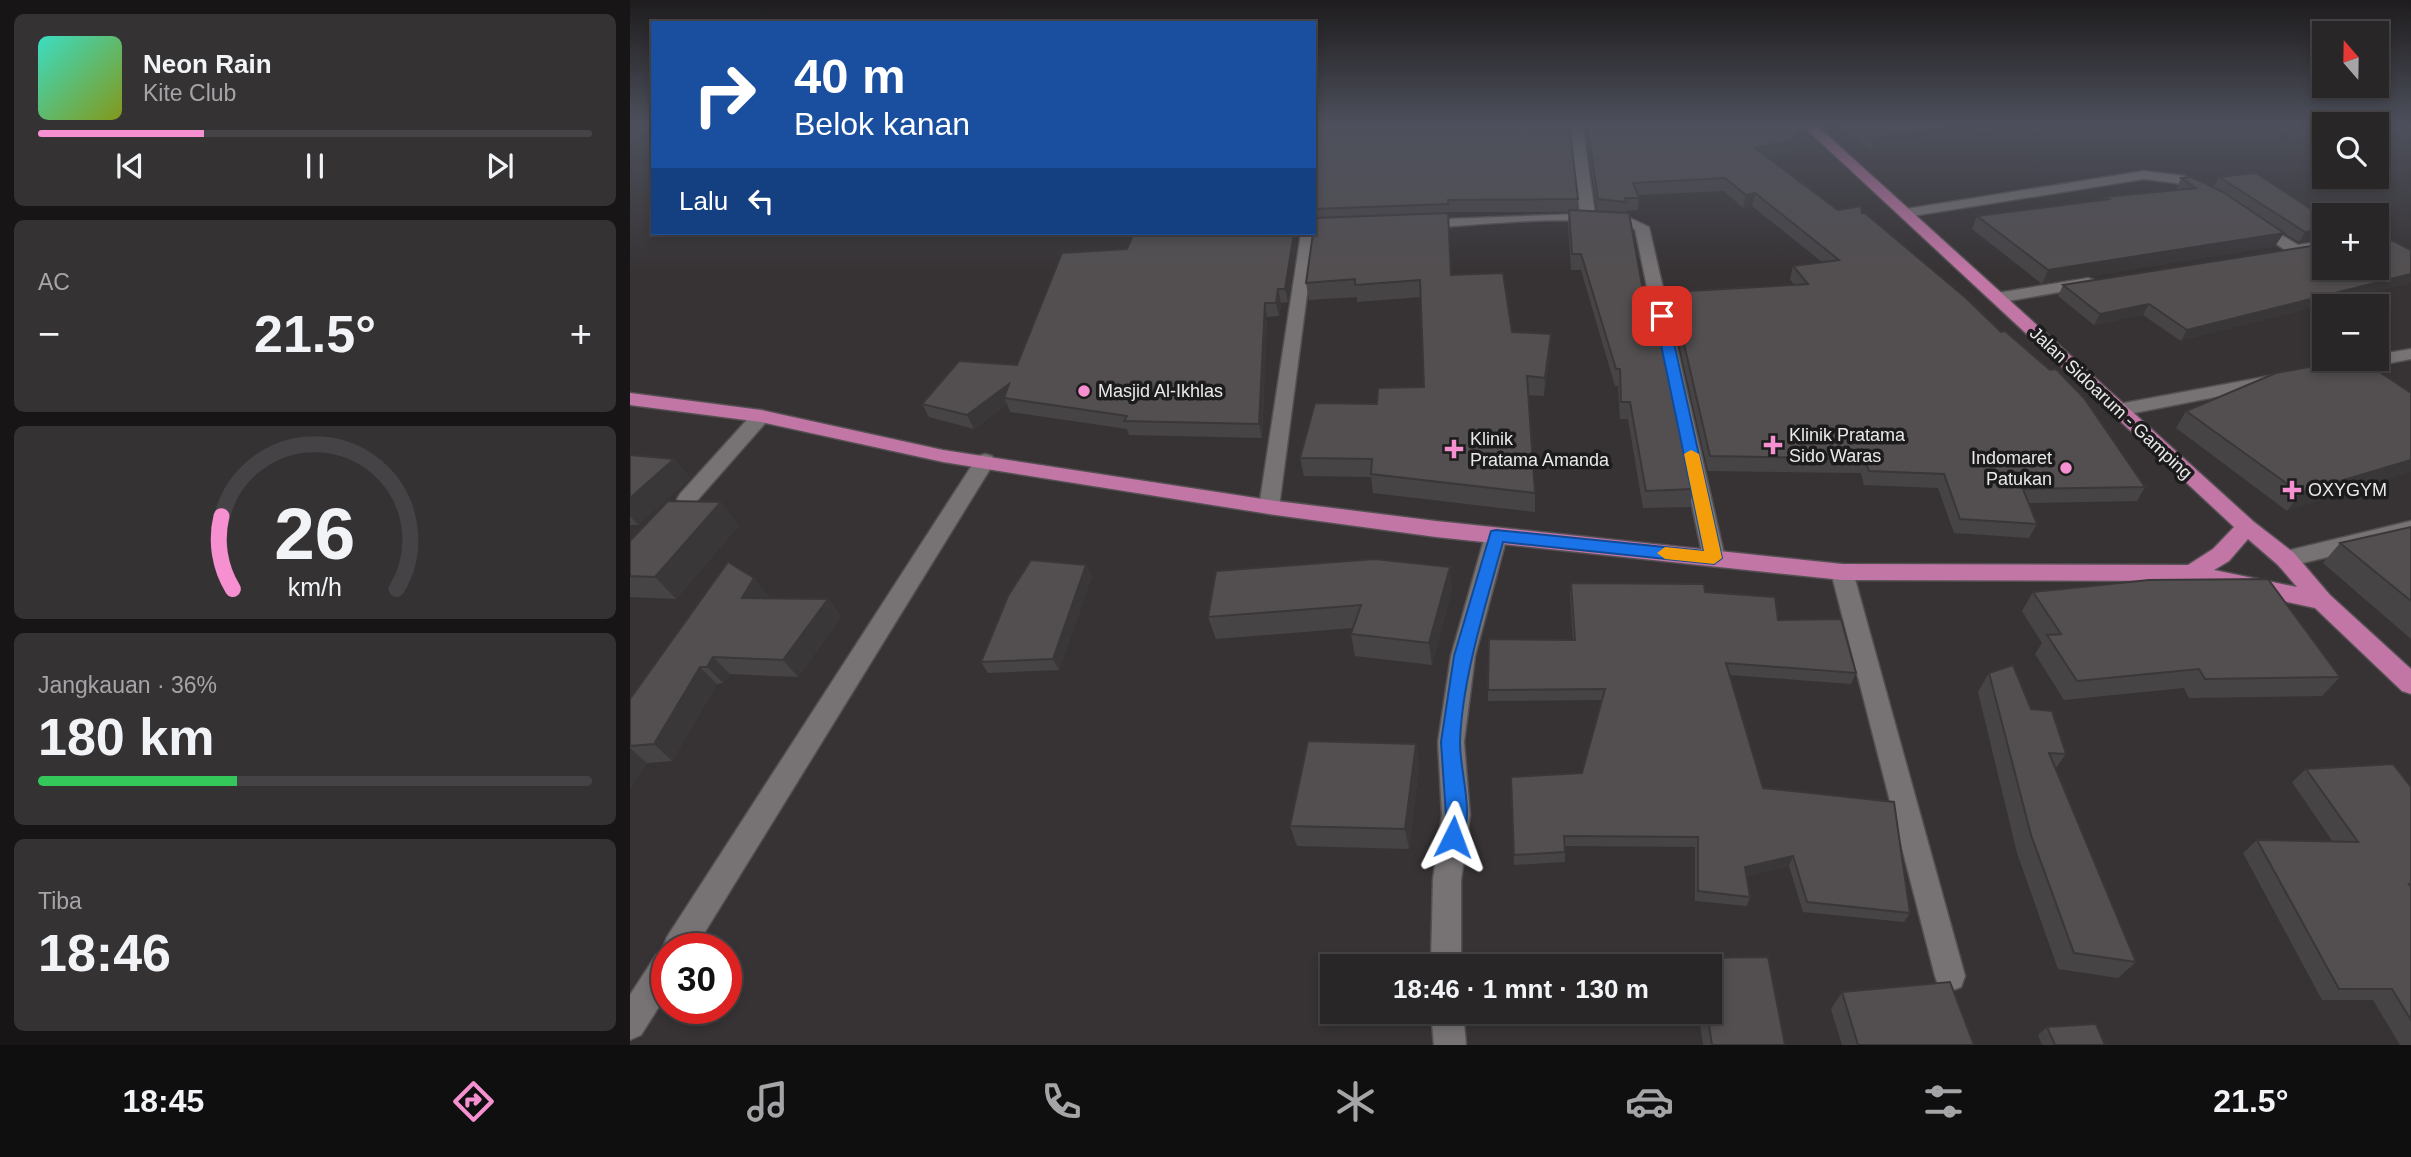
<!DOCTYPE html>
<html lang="id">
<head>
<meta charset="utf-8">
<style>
  body { margin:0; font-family:Arial,sans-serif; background:#353234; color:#f1f3f6; height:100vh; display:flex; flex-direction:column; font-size:26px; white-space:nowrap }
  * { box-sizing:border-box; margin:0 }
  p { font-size:23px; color:#a5a5a8 }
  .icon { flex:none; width:38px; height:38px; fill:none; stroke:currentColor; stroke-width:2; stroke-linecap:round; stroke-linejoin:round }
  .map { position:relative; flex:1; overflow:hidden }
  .panel { display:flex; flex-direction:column; gap:14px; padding:14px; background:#171516; width:630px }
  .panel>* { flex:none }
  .banner { position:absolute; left:21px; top:21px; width:665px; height:214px; border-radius:0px; box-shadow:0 4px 10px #0003,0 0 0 2px #454345; background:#1a4fa0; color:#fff; overflow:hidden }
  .needle { width:46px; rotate:340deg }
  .buttons { position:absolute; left:1682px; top:21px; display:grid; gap:14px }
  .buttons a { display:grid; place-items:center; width:77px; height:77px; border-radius:0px; background:#292628; box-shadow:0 4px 10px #0003,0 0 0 2px #454345; font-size:35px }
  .speed { position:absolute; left:21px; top:933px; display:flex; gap:14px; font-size:35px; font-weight:700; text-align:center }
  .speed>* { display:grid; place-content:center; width:91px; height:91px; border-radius:50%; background:#292628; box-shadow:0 4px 10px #0003,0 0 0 2px #454345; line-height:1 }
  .speed .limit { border:10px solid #d22; background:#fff; color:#111 }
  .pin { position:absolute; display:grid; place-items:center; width:60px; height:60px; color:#fff; margin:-30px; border-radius:14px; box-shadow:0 4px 10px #0006 }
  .me { position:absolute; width:77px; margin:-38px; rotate:3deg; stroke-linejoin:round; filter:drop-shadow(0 0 5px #0008) }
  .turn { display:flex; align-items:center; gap:24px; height:147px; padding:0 28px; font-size:32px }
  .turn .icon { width:91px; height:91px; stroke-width:2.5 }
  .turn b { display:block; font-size:49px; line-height:60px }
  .then { display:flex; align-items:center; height:66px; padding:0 28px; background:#0003; gap:14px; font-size:26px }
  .big { font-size:52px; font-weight:600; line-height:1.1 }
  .panel .card { flex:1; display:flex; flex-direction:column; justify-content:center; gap:10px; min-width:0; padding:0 24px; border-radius:10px; background:#353234 }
  .panel .dial { align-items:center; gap:0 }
  .dial svg { height:182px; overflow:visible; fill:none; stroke:#454345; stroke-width:7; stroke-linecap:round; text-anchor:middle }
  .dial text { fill:#f1f3f6; stroke:none }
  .song { display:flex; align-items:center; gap:21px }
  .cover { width:84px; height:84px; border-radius:10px; background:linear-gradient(135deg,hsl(170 70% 55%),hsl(70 70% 35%)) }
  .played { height:7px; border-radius:4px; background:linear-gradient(90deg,#f690d0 30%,#454345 30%) }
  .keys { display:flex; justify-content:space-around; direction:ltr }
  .heat { display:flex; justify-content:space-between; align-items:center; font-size:38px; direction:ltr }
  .charge { height:10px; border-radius:5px; background:linear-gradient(90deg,#34c759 36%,#454345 0) }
  .trip { position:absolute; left:690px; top:954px; width:402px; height:70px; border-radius:0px; background:#292628; box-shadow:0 4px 10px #0003,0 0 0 2px #454345; font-weight:600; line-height:70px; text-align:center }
  .tabs { display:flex; height:112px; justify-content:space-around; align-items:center; background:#100f10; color:#a5a5a8 }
  .tabs .icon { width:49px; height:49px }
  .tabs .current { color:#f690d0 }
  .tabs b { font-size:32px; color:#f1f3f6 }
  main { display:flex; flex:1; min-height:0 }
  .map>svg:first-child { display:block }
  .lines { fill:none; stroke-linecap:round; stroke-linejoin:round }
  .minor-casing { stroke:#545052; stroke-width:3 }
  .major-casing { stroke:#545052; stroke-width:3 }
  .minor { fill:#777375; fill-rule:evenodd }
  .major { fill:#c176a6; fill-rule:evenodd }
  .wall { fill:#474446 }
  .shaded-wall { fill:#3a3739 }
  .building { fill:#534f51; stroke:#3a3739; stroke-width:2 }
  .route { fill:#1a73e8; stroke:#114b97; stroke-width:2 }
  .slow { fill:#f59e0b }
  .poi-dot { fill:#f690d0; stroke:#1d1c1d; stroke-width:2.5 }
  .labels { text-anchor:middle; stroke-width:7; stroke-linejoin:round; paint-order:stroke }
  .poi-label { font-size:18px; fill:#eae8e9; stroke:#1d1c1d; text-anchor:start }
  .street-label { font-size:18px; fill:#eae8e9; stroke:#1d1c1d }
</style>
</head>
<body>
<main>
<section class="panel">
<div class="card">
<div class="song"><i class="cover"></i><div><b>Neon Rain</b><p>Kite Club</p></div></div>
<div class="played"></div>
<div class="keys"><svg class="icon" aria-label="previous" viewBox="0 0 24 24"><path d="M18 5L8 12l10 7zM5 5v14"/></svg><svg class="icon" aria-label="pause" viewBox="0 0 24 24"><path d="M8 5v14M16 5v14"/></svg><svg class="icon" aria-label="next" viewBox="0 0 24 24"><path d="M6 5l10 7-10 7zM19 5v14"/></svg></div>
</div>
<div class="card"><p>AC</p>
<div class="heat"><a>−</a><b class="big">21.5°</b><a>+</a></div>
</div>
<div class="card dial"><svg viewBox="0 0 100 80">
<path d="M14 69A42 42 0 1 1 86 69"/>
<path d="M14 69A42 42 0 0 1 9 37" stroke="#f690d0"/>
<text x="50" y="56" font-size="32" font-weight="700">26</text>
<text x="50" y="72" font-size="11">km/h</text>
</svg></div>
<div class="card"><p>Jangkauan · 36%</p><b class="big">180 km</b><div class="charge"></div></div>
<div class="card"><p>Tiba</p><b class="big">18:46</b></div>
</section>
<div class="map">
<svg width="1781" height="1045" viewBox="0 0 1781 1045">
  <rect width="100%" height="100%" fill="#373335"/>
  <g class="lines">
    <g class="minor-casing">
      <g id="minor">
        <path d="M 952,124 L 965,214 L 998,217 L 1019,227 L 1095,558 L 1092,564 L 1084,566 L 1076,564 L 1073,558 L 1005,229 C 960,211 843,226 791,228 L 784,224 L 791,220 L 950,214 L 940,125 Z"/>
        <path d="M 1514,171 L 1554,176 L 1583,191 L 1576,195 L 1546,183 L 1514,179 L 1276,217 L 1269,213 L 1276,209 Z"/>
        <path d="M 1626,220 L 1668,245 L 1694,241 L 1694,251 L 1660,253 L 1621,227 L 1619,224 Z"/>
        <path d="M 684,231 L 685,233 L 649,507 L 646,512 L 639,514 L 632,512 L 629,507 L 671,233 Z"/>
        <path d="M 1458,278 L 1464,280 L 1466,283 L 1464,286 L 1367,303 L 1359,298 L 1367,293 Z"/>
        <path d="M 1781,349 L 1781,359 L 1707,373 L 1698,368 L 1707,363 L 1746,359 L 1746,355 Z"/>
        <path d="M 1645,375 L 1651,376 L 1654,380 L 1651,384 L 1489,416 L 1480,410 L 1489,404 Z"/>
        <path d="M 131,410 L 138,412 L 140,416 L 138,420 L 64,504 L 50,504 L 47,499 L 50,494 L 124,412 Z"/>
        <path d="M 355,454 L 362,456 L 365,461 L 65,948 L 37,948 L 37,994 L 11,1035 L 0,1040 L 0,995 L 26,955 L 34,952 L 33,948 L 37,937 L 348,456 Z"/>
        <path d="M 1781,521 L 1781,537 L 1656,567 L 1648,565 L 1645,559 L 1648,553 L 1656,551 Z"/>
        <path d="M 866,528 L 874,531 L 877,536 L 845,656 L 834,742 L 840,815 L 831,880 L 831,966 L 801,966 L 803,880 L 812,815 L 808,742 L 821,656 L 855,536 L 858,531 Z"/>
        <path d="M 1212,564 L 1220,566 L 1223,572 L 1335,976 L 1331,987 L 1320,991 L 1309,987 L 1305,976 L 1201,572 L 1204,566 Z"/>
        <path d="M 801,1012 L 833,1012 L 836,1045 L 804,1045 Z"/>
      </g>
    </g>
    <g class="major-casing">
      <path id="major" d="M 1171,124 L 1185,124 L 1624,522 L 1664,553 L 1700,595 L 1781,669 L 1781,694 L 1772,691 L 1685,608 L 1562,581 L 1212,580 L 806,537 L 639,514 L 313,462 L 131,422 L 0,405 L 0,393 L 131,410 L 313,450 L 639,500 L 806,521 L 1212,564 L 1558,565 L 1583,549 L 1604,527 ZM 1618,539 L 1648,565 L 1667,587 L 1584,570 L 1599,561 Z"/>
    </g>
    <use href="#minor" class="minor"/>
    <use href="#major" class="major"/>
  </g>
  <g class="wall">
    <path d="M 684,124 L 948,199 L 947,210 L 967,211 L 955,124 L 1178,124 L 1176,132 L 1158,152 L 1137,157 L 1208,210 L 1232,213 L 1515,487 L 1507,501 L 1398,503 L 1407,524 L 1399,538 L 1324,533 L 1308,488 L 1234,485 L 1231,473 L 1078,471 L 1040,305 L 1042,292 L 1164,285 L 1160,279 L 1163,266 L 1192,262 L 1122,206 L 1113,208 L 1094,191 L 1008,195 L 1009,198 L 1008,210 L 996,211 L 1013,291 L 1063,489 L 1060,507 L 1013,508 L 998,419 L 990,419 L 988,386 L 985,386 L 951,270 L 941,270 L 938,225 L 939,212 L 818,212 L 821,275 L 882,332 L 920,352 L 914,396 L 898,395 L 905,493 L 905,512 L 743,493 L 741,477 L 674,476 L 670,458 L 747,404 L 794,387 L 791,297 L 727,302 L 727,297 L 679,300 L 676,283 L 684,233 Z"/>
    <path d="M 1207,124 L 1360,124 L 1357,132 L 1241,150 Z"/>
    <path d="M 1589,177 L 1694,215 L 1694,239 L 1669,242 L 1654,233 L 1645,246 L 1412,284 L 1342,229 L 1347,216 L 1475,200 L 1476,197 L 1546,190 L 1551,178 L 1583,187 Z"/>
    <path d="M 504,233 L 668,233 L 658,302 L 651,303 L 649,316 L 637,317 L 632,438 L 499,435 L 497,429 L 380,412 L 377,404 L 344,429 L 299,417 L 292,404 L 387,365 L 497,249 Z"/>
    <path d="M 1694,244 L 1551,341 L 1513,315 L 1464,325 L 1428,296 L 1433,285 Z"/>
    <path d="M 1781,393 L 1657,511 L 1546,428 L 1556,411 Z"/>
    <path d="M 0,455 L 44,459 L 60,478 L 8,525 L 0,525 Z"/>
    <path d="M 109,525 L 46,599 L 0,597 L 0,541 Z"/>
    <path d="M 1781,527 L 1781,639 L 1693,563 L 1710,543 Z"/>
    <path d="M 456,565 L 462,576 L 429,670 L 358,673 L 351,662 Z"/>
    <path d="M 941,583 L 1075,592 L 1148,620 L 1226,673 L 1221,684 L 1099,675 L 1133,788 L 1280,913 L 1274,922 L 1173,912 L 1159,866 L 1116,876 L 1120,897 L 1117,906 L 1065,901 L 1065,847 L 935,846 L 935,862 L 884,865 L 881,777 L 952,773 L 972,700 L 858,701 L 858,690 L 943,640 L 940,595 Z"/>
    <path d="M 822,589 L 802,665 L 725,656 L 721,634 L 723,628 L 586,639 L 578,617 Z"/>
    <path d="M 1403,592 L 1710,677 L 1692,696 L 1559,698 L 1554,688 L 1434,700 L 1405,654 L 1412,643 L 1392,611 Z"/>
    <path d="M 138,595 L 137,599 L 198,599 L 211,617 L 168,677 L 100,674 L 93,683 L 87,684 L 42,761 L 17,763 L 0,788 L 0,699 Z"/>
    <path d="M 1359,673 L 1401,709 L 1436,754 L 1426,768 L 1506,962 L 1488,978 L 1428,969 L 1387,853 L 1348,692 Z"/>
    <path d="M 786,744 L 789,765 L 779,849 L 667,846 L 660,826 Z"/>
    <path d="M 1676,769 L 1781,787 L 1781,1045 L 1770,1045 L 1743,1000 L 1692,1000 L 1613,853 L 1627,840 L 1703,842 L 1662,782 Z"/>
    <path d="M 1138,957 L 1155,1045 L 1073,1045 L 1068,1012 L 1080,1012 L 1080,966 L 1067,966 L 1069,958 Z"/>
    <path d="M 1212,992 L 1344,1045 L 1212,1045 L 1201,1009 Z"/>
    <path d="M 1417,1027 L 1475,1045 L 1412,1045 L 1408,1035 Z"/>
  </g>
  <g class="shaded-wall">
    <path d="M 1175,124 L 1178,124 L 1176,132 L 1158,152 L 1122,160 L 1125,148 Z"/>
    <path d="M 1336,124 L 1360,124 L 1357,132 L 1241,150 L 1244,138 Z"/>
    <path d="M 1125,193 L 1122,206 L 1113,208 L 1116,195 Z"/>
    <path d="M 1694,230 L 1694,239 L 1669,242 L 1675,232 Z"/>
    <path d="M 664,233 L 668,233 L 658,302 L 655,289 Z"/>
    <path d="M 1654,233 L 1645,246 L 1412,284 L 1418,270 Z"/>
    <path d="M 1781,274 L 1781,283 L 1551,341 L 1557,330 Z"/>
    <path d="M 648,289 L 651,303 L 649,316 L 646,303 Z"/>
    <path d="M 635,303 L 637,317 L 632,438 L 629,424 Z"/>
    <path d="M 1519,304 L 1513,315 L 1464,325 L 1470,314 Z"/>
    <path d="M 921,334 L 920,352 L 914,396 L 915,378 Z"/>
    <path d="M 379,384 L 374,398 L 377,404 L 344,429 L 337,415 Z"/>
    <path d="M 44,459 L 60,478 L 8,525 L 0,516 L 0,498 Z"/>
    <path d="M 1781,460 L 1781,472 L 1657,511 L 1670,493 Z"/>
    <path d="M 91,502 L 109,525 L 46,599 L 25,577 Z"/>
    <path d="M 456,565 L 462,576 L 429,670 L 423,659 Z"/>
    <path d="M 820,567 L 822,589 L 802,665 L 799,643 Z"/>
    <path d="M 124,578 L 138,595 L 127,615 L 112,598 Z"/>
    <path d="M 198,599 L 211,617 L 168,677 L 153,660 Z"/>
    <path d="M 83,657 L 100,674 L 93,683 L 77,667 Z"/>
    <path d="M 70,667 L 87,684 L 42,761 L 24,744 Z"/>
    <path d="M 786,744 L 789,765 L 779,849 L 775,829 Z"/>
    <path d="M 0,748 L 17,763 L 0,788 Z"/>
    <path d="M 1163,856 L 1159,866 L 1111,877 L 1115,867 Z"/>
  </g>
  <g class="building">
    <path d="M 684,124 L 939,124 L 948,199 L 818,200 L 818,204 L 684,209 Z"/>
    <path d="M 957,124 L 1175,124 L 1161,140 L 1125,148 L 1208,210 L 1231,206 L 1232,213 L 1235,213 L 1336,298 L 1371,332 L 1375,331 L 1420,370 L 1426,369 L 1454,398 L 1515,487 L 1393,489 L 1407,524 L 1330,519 L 1314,474 L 1239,471 L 1235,459 L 1080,456 L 1042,292 L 1178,284 L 1163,266 L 1209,260 L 1125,193 L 1116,195 L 1095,178 L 1003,183 L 1009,198 L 995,198 L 996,202 L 968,199 Z"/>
    <path d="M 1225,124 L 1336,124 L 1244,138 Z"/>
    <path d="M 1626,173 L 1687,213 L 1704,210 L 1715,215 L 1694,215 L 1694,230 L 1675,232 L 1589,177 Z"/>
    <path d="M 1561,177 L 1593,192 L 1654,233 L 1418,270 L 1347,216 L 1479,199 L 1476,197 L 1566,188 L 1551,178 Z"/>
    <path d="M 939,210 L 999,213 L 1013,291 L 1021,290 L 1063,489 L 1016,491 L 1000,402 L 991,402 L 990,369 L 986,369 L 951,254 L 942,254 Z"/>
    <path d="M 818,213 L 821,275 L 873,273 L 882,332 L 921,334 L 915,378 L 897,376 L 905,493 L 741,474 L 742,459 L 670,458 L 685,403 L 747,404 L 748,388 L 794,387 L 790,280 L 725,285 L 725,279 L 676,283 L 683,233 L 684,233 L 685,218 Z"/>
    <path d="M 1746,232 L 1781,250 L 1781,274 L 1557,330 L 1519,304 L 1470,314 L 1433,285 L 1694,244 L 1694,268 L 1746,268 Z"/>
    <path d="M 504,233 L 664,233 L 655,289 L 648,289 L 646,303 L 635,303 L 629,424 L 494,421 L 497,416 L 374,398 L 379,384 L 337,415 L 292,404 L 329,361 L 387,365 L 432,253 L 497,249 Z"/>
    <path d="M 1723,359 L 1730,359 L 1781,393 L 1781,460 L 1670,493 L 1556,411 L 1646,373 Z"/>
    <path d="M 0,455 L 44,459 L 0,498 Z"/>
    <path d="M 38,501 L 91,502 L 25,577 L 0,576 L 0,541 Z"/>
    <path d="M 1781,527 L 1781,601 L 1710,543 Z"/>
    <path d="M 745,559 L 820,567 L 799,643 L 721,634 L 731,605 L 578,617 L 586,571 Z"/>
    <path d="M 401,560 L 456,565 L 423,659 L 351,662 L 378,596 Z"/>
    <path d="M 98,562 L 124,578 L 112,598 L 198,599 L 153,660 L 83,657 L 77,667 L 70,667 L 24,744 L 0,746 L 0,699 Z"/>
    <path d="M 1638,579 L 1710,677 L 1575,679 L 1569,669 L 1447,681 L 1417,635 L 1431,634 L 1403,592 L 1519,580 Z"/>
    <path d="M 941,583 L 1074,584 L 1075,592 L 1145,597 L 1148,620 L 1211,619 L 1226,673 L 1096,663 L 1133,788 L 1264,802 L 1280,913 L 1177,902 L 1163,856 L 1115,867 L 1120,897 L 1068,891 L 1068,837 L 934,836 L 935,852 L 884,855 L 881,777 L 952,773 L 975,689 L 858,690 L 859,639 L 945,640 Z"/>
    <path d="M 1383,665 L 1401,709 L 1422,711 L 1436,754 L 1419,753 L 1506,962 L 1444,953 L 1401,835 L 1359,673 Z"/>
    <path d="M 678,741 L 786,744 L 775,829 L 660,826 Z"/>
    <path d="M 1763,764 L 1781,787 L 1781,884 L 1779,884 L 1781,887 L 1781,1020 L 1762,989 L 1709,989 L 1627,840 L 1728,842 L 1676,769 Z"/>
    <path d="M 1138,957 L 1155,1045 L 1082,1045 L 1077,1012 L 1080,1012 L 1080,966 L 1070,966 L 1069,958 Z"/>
    <path d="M 1320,982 L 1344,1045 L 1228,1045 L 1212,992 Z"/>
    <path d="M 1466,1024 L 1475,1045 L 1425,1045 L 1417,1027 Z"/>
  </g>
  <linearGradient id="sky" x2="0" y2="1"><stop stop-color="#1e1c1d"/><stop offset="0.46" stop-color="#4d505c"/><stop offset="1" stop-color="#4d505c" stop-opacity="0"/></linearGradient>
  <rect width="1781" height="271" fill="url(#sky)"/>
  <path class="route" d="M 1032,312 L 1038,316 L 1092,558 L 1084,564 L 873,542 C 856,604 832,678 830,742 C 830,775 845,812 831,844 L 823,847 L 816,844 L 813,837 L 816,815 L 811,742 L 824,656 L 861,531 L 866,530 L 1074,551 L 1025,316 Z"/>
  <path class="slow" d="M 1061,450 L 1069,454 L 1092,558 L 1084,564 L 1035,559 L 1027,553 L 1035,547 L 1074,551 L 1054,454 Z"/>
  <g class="poi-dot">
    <circle cx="454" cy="391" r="7"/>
    <path d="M1139.5 434.5h7v7h7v7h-7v7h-7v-7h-7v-7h7z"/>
    <path d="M820.5 438.5h7v7h7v7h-7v7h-7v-7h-7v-7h7z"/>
    <circle cx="1436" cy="468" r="7"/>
    <path d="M1658.5 479.5h7v7h7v7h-7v7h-7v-7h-7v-7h7z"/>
  </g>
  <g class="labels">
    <g class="poi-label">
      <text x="468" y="397">Masjid Al-Ikhlas</text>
      <text x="1159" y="441">Klinik Pratama<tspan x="1159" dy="21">Sido Waras</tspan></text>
      <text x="840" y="445">Klinik<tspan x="840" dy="21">Pratama Amanda</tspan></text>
      <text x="1422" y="464" text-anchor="end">Indomaret<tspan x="1422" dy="21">Patukan</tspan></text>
      <text x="1678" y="496">OXYGYM</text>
    </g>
    <g class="street-label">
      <text transform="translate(1481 403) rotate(43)" y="6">Jalan Sidoarum - Gamping</text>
    </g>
  </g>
</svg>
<div class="buttons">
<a><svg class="needle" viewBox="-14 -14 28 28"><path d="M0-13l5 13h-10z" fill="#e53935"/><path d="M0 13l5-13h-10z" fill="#a5a5a8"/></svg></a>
<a><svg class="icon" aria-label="search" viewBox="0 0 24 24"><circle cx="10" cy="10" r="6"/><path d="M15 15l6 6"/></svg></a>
<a>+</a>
<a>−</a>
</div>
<div class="speed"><div class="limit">30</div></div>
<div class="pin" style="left:1032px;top:316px;background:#d93025"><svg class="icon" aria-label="arrive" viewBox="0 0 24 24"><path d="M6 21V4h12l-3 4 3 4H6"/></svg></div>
<svg class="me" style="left:823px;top:837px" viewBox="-20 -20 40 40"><path d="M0-17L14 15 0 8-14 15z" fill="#1a73e8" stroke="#fff" stroke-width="4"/></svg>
<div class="trip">18:46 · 1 mnt · 130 m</div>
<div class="banner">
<div class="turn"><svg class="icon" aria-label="right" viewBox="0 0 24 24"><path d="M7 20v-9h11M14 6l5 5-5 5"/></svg><div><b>40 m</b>Belok kanan</div></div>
<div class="then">Lalu<svg class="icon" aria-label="left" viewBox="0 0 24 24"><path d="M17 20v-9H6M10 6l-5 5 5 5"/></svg></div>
</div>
</div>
</main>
<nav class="tabs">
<b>18:45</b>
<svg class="icon current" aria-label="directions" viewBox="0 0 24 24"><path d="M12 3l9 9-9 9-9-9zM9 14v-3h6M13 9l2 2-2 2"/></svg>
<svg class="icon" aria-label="music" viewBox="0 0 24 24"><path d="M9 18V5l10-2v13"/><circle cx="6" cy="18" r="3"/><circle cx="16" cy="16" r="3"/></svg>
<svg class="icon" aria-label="phone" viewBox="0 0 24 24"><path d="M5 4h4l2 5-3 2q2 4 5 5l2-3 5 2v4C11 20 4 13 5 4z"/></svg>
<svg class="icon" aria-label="climate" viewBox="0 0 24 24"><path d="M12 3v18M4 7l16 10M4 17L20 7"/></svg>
<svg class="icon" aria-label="car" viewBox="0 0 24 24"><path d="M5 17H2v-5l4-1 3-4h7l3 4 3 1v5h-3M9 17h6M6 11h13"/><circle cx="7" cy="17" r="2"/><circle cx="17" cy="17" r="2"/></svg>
<svg class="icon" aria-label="filters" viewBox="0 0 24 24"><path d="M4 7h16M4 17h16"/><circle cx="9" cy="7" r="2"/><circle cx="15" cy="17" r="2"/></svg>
<b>21.5°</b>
</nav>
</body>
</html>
